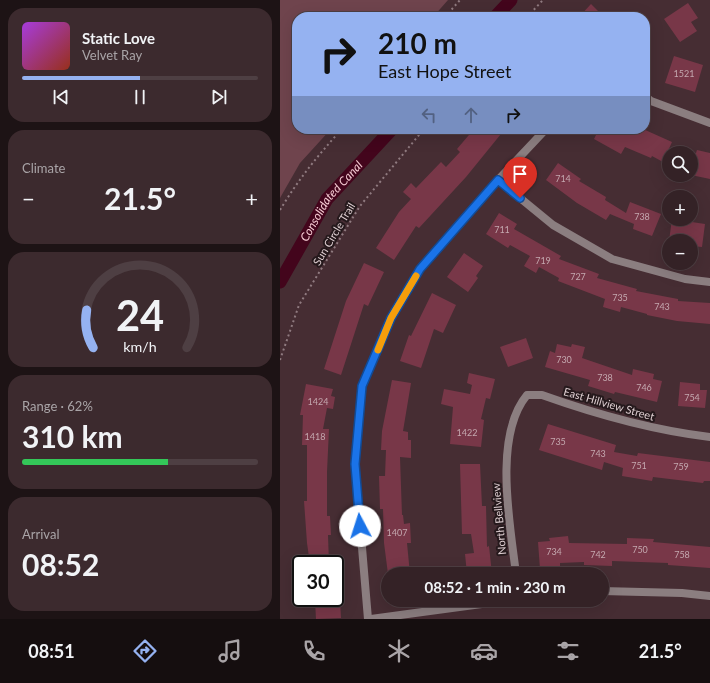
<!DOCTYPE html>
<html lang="en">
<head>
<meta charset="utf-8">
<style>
  body { margin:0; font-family:Lato,sans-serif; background:#3c2a2e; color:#f1f3f6; height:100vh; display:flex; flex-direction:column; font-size:15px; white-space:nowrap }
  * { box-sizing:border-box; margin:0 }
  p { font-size:13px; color:#a9a4a7 }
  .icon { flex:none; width:22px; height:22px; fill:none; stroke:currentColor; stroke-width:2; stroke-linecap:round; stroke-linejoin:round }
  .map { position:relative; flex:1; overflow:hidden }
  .sheet { display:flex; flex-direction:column; gap:8px; padding:8px; background:#1d1315; width:280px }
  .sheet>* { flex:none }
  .guide { position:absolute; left:12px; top:12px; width:358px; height:122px; border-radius:16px; box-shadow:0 4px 16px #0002,0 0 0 1px #4e3f43; background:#95b2f1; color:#111; overflow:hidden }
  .fabs { position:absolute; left:382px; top:146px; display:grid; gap:8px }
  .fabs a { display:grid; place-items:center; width:36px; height:36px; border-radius:50%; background:#342226; box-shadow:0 4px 16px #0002,0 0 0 1px #4e3f43; font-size:20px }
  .speed { position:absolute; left:12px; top:555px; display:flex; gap:8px; font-size:20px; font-weight:700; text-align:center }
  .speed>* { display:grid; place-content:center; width:52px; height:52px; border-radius:50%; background:#342226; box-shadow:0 4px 16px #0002,0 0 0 1px #4e3f43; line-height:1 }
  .speed .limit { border:2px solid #111; border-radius:6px; background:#fff; color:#111 }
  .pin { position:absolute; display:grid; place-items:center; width:34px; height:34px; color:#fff; margin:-41px -17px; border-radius:50% 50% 50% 0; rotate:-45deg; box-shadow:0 0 4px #0007 }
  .pin .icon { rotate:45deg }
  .me { position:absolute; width:44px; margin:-22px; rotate:355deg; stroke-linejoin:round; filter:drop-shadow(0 0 3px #0008) }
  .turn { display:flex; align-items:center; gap:14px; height:84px; padding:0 20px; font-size:18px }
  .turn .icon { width:52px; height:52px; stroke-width:2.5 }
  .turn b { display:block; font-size:28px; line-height:34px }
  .lanes { display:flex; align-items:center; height:38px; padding:0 20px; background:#0003; justify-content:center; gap:20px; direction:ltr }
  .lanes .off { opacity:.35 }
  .big { font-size:30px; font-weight:700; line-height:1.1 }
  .sheet .widget { flex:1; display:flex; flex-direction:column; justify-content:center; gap:6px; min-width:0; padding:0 14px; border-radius:16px; background:#3c2a2e }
  .sheet .dial { align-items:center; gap:0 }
  .dial svg { height:104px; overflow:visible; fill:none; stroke:#4e3f43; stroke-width:7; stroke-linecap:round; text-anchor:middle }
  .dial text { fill:#f1f3f6; stroke:none }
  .song { display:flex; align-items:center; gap:12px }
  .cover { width:48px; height:48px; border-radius:6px; background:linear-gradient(135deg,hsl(280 70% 55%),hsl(10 70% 35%)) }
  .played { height:4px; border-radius:2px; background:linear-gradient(90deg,#95b2f1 50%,#4e3f43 50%) }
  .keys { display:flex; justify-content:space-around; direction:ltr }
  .heat { display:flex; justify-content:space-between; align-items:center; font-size:22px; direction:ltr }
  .charge { height:6px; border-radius:3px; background:linear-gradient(90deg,#34c759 62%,#4e3f43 0) }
  .trip { position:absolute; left:101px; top:567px; width:228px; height:40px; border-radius:20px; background:#342226; box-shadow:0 4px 16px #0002,0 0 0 1px #4e3f43; font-weight:700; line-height:40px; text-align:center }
  .tab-bar { display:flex; height:64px; justify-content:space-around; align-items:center; background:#150e0f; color:#a9a4a7 }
  .tab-bar .icon { width:28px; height:28px }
  .tab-bar .on { color:#95b2f1 }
  .tab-bar b { font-size:18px; color:#f1f3f6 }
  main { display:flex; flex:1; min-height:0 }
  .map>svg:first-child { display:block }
  .green { fill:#6f444d }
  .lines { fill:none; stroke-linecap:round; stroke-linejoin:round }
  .canal { stroke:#43051c; stroke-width:13 }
  .building { fill:#783748 }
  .path { stroke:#907b80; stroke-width:2; stroke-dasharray:2 3; stroke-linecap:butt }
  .street { stroke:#8b7e80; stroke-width:8 }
  .route-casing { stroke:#114b97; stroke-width:10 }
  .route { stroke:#1a73e8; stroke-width:7 }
  .slow { stroke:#f59e0b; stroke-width:7 }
  .labels { text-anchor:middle; stroke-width:4; stroke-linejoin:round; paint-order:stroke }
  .number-label { font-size:9px; fill:#c4a8af }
  .street-label { font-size:11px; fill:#deced1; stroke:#25191c }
  .water-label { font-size:12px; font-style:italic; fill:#f8cdd5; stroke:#25191c }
</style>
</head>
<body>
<main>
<section class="sheet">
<div class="widget">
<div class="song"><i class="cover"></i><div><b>Static Love</b><p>Velvet Ray</p></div></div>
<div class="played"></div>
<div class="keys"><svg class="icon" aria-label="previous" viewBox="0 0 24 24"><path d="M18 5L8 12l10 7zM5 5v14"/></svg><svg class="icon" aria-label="pause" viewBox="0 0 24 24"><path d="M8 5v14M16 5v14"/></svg><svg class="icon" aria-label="next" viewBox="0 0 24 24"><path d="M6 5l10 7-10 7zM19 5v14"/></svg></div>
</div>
<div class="widget"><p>Climate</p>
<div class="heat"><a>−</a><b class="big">21.5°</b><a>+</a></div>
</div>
<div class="widget dial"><svg viewBox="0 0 100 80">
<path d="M14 69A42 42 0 1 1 86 69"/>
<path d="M14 69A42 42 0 0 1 9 40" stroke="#95b2f1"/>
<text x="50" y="56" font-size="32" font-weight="700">24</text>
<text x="50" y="72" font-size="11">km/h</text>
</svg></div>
<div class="widget"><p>Range · 62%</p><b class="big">310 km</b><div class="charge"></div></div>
<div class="widget"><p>Arrival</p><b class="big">08:52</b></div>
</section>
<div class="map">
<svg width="430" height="619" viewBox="0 0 430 619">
  <rect width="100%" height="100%" fill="#462d33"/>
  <path class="green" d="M 0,0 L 168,0 L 153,17 L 17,17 L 17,129 L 51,129 L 20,163 L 0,198 Z"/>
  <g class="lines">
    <g class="canal">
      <path d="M 215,17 L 231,0"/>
      <path id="s1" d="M 0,282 L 47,199 L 112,129"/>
    </g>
  </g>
  <g class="building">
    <path d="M 408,3 L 418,18 L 411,22 L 417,31 L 400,42 L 384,19 Z"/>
    <path d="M 311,4 L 324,17 L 299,17 Z"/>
    <path d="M 394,56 L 423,65 L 415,92 L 385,83 Z"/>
    <path d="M 194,129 L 225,129 L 186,177 L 139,228 L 136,226 L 114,260 L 96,248 L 119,212 L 131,199 L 123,192 L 131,183 L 136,188 L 161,162 L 166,167 L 180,152 L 177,149 Z"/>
    <path d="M 319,129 L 363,129 L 392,142 L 383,162 L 372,156 L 371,158 L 345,147 L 341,154 L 314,139 Z"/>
    <path d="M 417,150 L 430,153 L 430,179 L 411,175 L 411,152 L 416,153 Z"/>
    <path d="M 278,163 L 301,179 L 299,181 L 326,197 L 325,200 L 346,213 L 350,202 L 381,214 L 372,236 L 353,229 L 354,224 L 330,214 L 326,220 L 297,203 L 266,180 Z"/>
    <path d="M 219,213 L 237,224 L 234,229 L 281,256 L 279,259 L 319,274 L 317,278 L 357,289 L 356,291 L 398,299 L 398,301 L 430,303 L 430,324 L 397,321 L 367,315 L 367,314 L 341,307 L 340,312 L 323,307 L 325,299 L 278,281 L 279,278 L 259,267 L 256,273 L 244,266 L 250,256 L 230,245 L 228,248 L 206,234 Z"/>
    <path d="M 392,219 L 425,224 L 422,247 L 411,246 L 411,241 L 389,241 Z"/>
    <path d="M 184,253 L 203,266 L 196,276 L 198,278 L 188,292 L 167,277 Z"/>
    <path d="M 84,263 L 104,272 L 88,306 L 84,304 L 61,375 L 44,369 L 66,301 Z"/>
    <path d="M 152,293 L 176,305 L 163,333 L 154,329 L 141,368 L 120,361 L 129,335 L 131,336 Z"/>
    <path d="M 246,338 L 253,358 L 228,367 L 220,347 Z"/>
    <path d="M 277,344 L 291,347 L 292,344 L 305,347 L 302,358 L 352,375 L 353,369 L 374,374 L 373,379 L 382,381 L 377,402 L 335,392 L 334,394 L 308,386 L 310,380 L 265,367 L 270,351 L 275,353 Z"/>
    <path d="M 189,373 L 215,379 L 210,399 L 206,398 L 201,419 L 204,420 L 201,447 L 170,444 L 173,407 L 161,404 L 164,389 L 190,394 L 192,385 L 187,383 Z"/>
    <path d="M 112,380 L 131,383 L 123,431 L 128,432 L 128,440 L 131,440 L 131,458 L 120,457 L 122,515 L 123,515 L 124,524 L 130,523 L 131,543 L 127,543 L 130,574 L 108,574 L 104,543 L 103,509 L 100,509 L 99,476 L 105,476 L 106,450 L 101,450 L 102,431 Z"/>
    <path d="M 400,382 L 420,384 L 420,390 L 427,390 L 425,408 L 398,406 Z"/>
    <path d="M 26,384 L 53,389 L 51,396 L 55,397 L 53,409 L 47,408 L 43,429 L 49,429 L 47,472 L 47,516 L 50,516 L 51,535 L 48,535 L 49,564 L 30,564 L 27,543 L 24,501 L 27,501 L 27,445 L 22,445 L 23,415 L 20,415 Z"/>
    <path d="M 268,424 L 336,445 L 334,452 L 357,456 L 358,453 L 430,462 L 430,481 L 424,481 L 423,483 L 373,477 L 372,481 L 342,476 L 343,468 L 324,462 L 322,470 L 259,450 Z"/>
    <path d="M 180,464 L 200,464 L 202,506 L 206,506 L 207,547 L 209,546 L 212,574 L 187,574 L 185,554 L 194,553 L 191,534 L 182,534 Z"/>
    <path d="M 288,536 L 289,543 L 347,544 L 347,538 L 374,539 L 373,542 L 430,547 L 430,568 L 388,565 L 388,563 L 332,561 L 332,566 L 304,565 L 304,562 L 280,563 L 280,567 L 260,569 L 258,542 L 270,541 L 269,538 Z"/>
    <path d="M 60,600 L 61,618 L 36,619 L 35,601 Z"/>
  </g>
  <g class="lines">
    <g class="path">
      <path d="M 165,17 L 180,0"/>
      <path d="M 247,17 L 263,0"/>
      <path d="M 0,210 C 18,180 38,155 62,129"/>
      <path d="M 0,360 L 19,305 L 80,206 L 144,129"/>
    </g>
    <g class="street">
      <path d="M 365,96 L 371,101 L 430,123"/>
      <path d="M 218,180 L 273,225 L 332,259 L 405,279 L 430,282"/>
      <path d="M 236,574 C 230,524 213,436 247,395 L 262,395 C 318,415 371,430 430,437"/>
      <path d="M 322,591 L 402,593 L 430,596"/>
      <path d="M 88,619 L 75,464 L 82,386 L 111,318 L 140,269 L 218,180 L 266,129"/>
      <path d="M 91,619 L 231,600"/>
    </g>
  </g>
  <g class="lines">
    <g class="route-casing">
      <path id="route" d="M 80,526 L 75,464 L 82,386 L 111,318 L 140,269 L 218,180 L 240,198"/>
    </g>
    <use href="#route" class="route"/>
    <path class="slow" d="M 98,350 L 111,318 L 136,276"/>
  </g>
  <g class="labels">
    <g class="number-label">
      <text x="404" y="77">1521</text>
      <text x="283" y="182">714</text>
      <text x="362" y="220">738</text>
      <text x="222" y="233">711</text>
      <text x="263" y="264">719</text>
      <text x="298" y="280">727</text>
      <text x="340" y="301">735</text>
      <text x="382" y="310">743</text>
      <text x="284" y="363">730</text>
      <text x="325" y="381">738</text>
      <text x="364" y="391">746</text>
      <text x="412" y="401">754</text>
      <text x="38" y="405">1424</text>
      <text x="187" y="436">1422</text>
      <text x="35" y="440">1418</text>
      <text x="278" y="445">735</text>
      <text x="318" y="457">743</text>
      <text x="359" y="469">751</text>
      <text x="401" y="470">759</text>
      <text x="117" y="536">1407</text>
      <text x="360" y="553">750</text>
      <text x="274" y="555">734</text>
      <text x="318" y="558">742</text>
      <text x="402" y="558">758</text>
    </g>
    <g class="street-label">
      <text transform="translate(54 234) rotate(-59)" y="4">Sun Circle Trail</text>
      <text transform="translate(329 404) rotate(16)" y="4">East Hillview Street</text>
      <text transform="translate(219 519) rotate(-95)" y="4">North Bellview</text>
    </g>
    <g class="water-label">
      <text dy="4" stroke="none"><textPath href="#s1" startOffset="96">Consolidated Canal</textPath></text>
    </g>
  </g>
</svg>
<div class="fabs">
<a><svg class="icon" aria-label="search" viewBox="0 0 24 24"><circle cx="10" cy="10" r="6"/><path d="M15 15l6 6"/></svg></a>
<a>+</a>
<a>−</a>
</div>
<div class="speed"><div class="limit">30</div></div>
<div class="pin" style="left:240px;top:198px;background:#d93025"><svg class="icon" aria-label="arrive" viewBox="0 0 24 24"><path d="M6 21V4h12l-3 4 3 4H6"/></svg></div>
<svg class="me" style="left:80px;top:526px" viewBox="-20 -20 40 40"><circle r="19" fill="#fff"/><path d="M0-13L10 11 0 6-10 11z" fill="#1a73e8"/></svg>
<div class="trip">08:52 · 1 min · 230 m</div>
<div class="guide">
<div class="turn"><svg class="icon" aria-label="right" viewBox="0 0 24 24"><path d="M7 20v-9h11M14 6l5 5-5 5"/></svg><div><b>210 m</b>East Hope Street</div></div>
<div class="lanes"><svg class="icon off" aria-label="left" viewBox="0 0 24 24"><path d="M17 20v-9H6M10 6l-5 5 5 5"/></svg><svg class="icon off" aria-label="ahead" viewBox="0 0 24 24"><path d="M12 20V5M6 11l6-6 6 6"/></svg><svg class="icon" aria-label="right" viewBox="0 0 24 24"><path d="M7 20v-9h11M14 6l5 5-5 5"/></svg></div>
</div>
</div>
</main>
<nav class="tab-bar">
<b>08:51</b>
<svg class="icon on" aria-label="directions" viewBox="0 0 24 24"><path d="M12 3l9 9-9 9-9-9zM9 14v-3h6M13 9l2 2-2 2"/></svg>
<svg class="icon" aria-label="music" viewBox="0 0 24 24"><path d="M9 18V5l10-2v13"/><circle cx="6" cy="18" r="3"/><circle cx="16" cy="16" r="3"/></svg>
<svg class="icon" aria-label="phone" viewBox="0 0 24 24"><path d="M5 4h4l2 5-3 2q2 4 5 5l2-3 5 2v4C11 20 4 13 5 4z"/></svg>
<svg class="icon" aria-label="climate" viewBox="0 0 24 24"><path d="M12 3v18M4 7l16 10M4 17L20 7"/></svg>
<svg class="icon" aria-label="car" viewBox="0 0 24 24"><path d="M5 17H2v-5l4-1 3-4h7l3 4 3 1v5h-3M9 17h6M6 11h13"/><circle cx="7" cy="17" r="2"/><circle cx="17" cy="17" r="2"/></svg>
<svg class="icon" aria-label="filters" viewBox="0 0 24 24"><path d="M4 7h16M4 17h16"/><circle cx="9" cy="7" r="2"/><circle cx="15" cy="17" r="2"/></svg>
<b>21.5°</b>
</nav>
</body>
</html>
